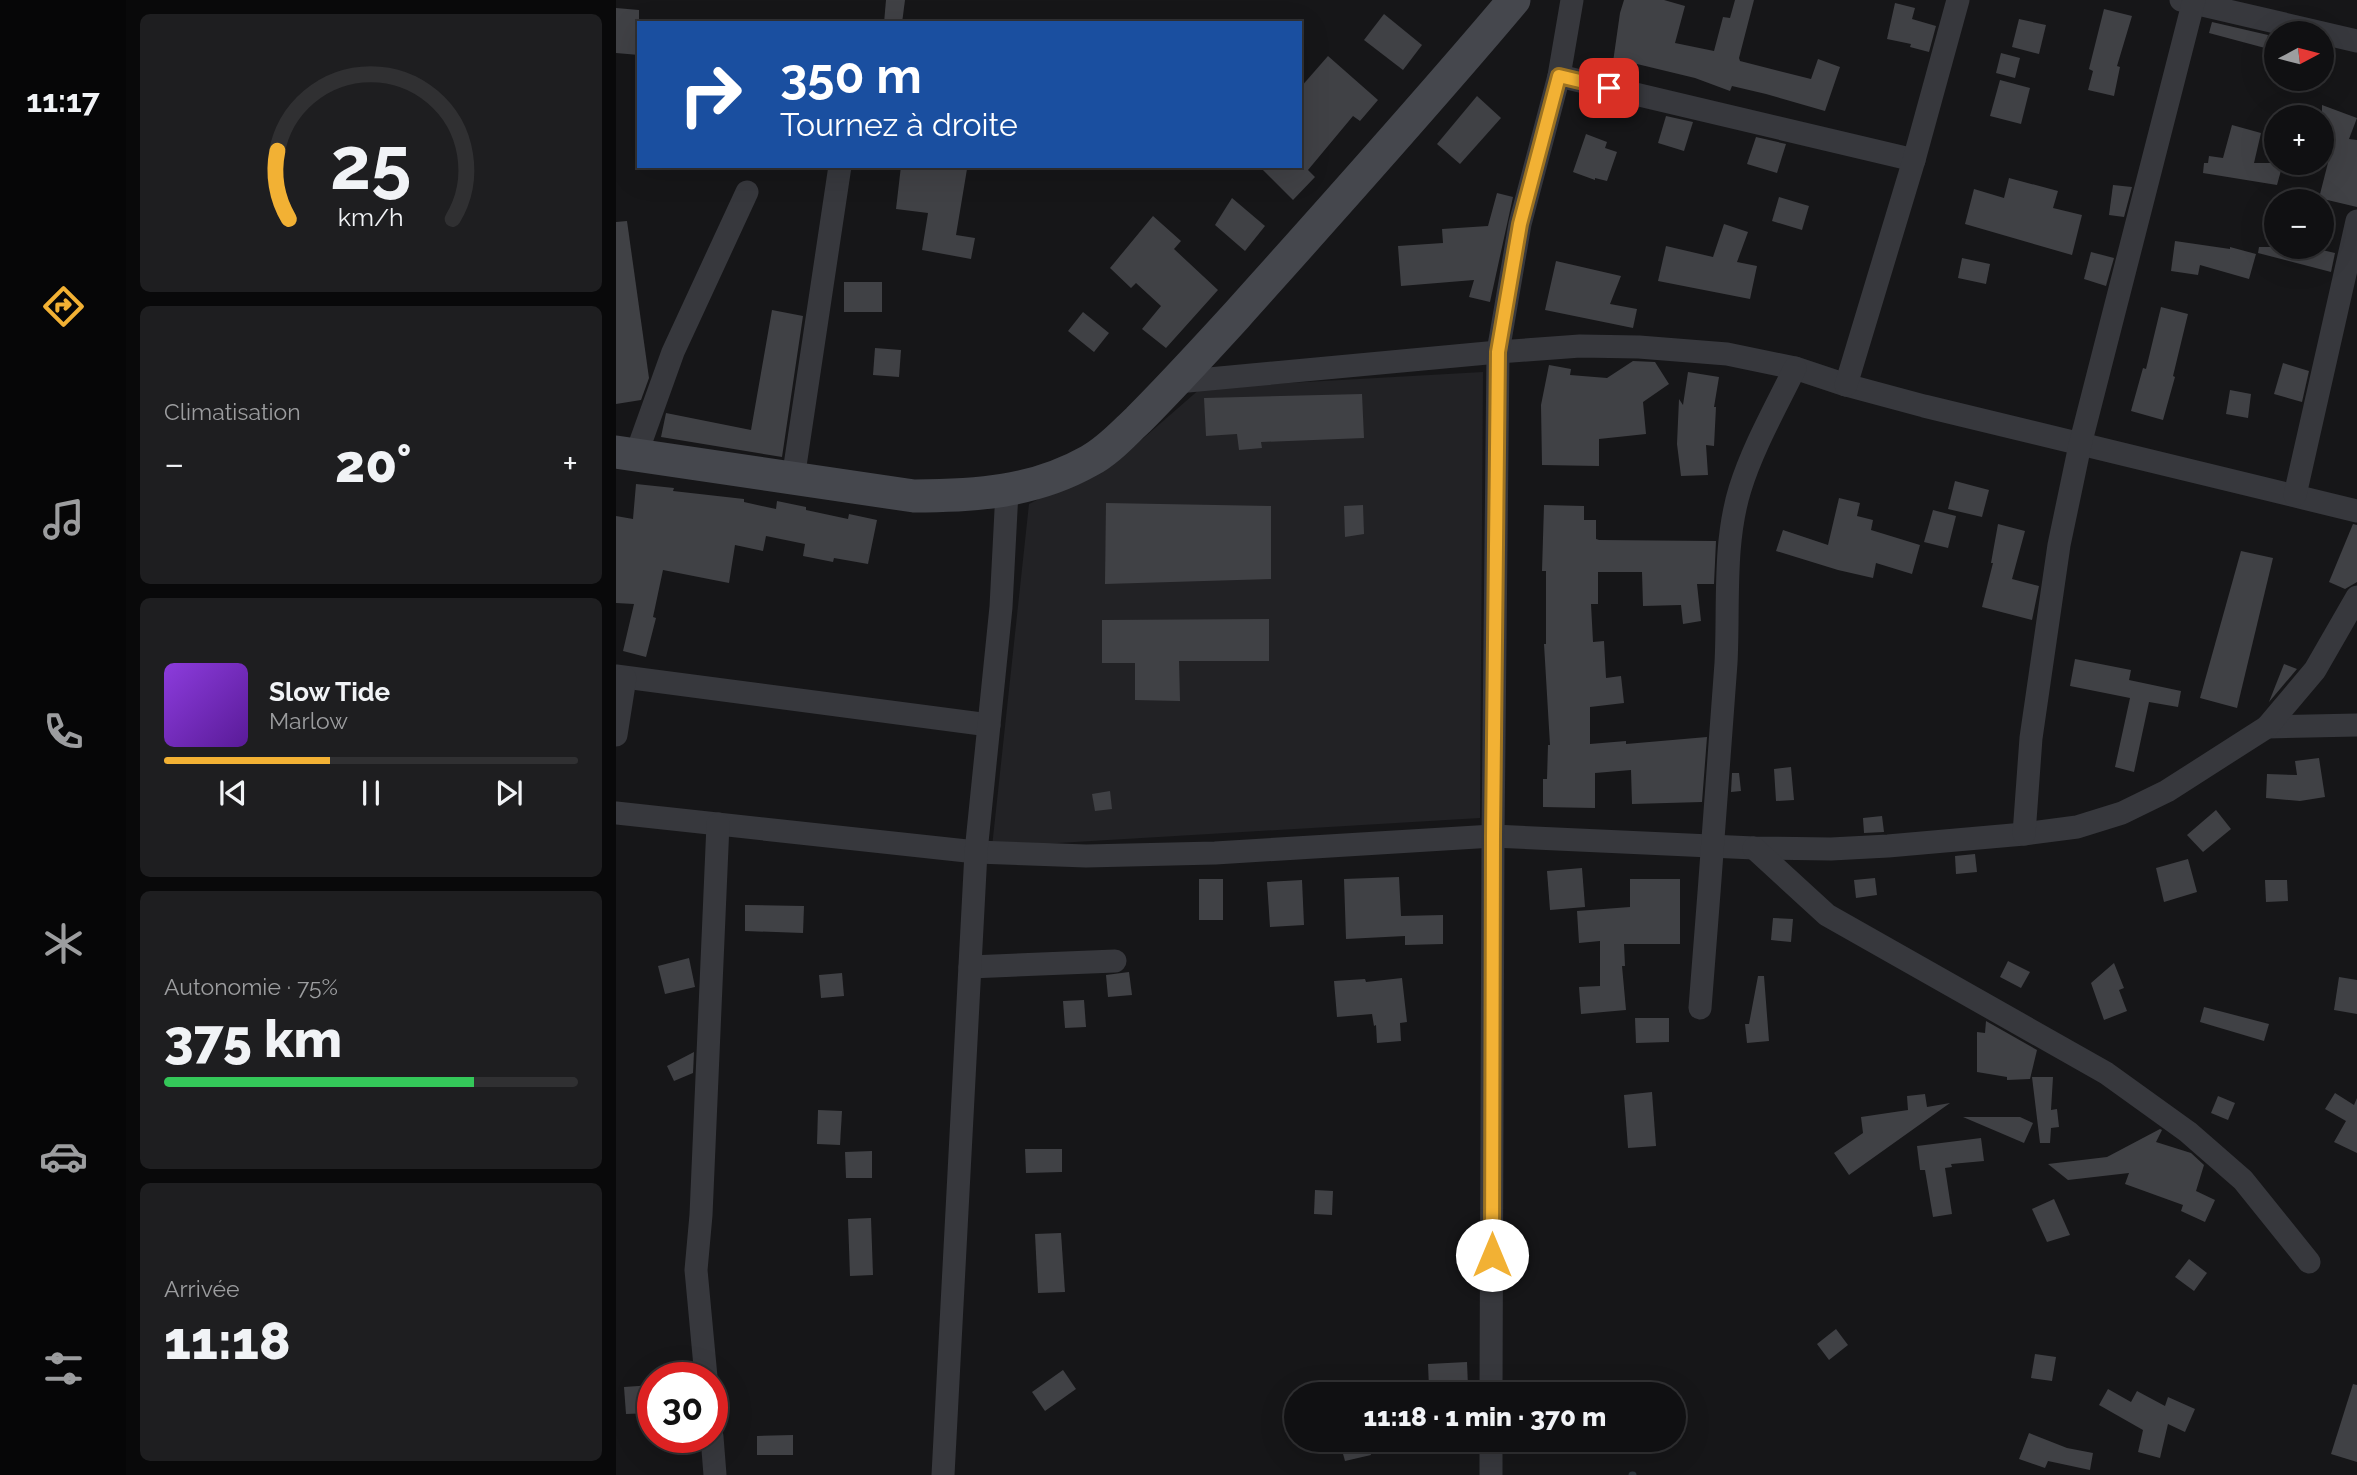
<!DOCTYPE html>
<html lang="fr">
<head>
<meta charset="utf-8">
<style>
  body { margin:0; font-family:Raleway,sans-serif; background:#1e1e20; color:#f1f3f6; height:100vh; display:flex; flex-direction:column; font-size:26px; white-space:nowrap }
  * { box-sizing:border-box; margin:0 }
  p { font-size:23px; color:#9c9d9f }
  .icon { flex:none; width:38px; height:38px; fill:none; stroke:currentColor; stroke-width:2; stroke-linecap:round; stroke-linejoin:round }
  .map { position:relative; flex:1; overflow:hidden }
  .panel { display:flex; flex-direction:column; gap:14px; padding:14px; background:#09090a; width:490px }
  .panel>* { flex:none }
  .banner { position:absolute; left:21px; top:21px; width:665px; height:147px; border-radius:0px; box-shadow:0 7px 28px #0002,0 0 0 2px #303032; background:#1a4fa0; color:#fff; overflow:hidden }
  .needle { width:46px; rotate:83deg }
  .buttons { position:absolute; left:1648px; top:21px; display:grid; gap:14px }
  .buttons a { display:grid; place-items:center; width:70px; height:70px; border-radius:50%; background:#101012; box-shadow:0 7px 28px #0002,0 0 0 2px #303032; font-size:35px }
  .speed { position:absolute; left:21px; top:1362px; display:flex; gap:14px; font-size:35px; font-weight:700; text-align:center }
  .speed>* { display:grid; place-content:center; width:91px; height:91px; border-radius:50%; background:#101012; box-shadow:0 7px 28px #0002,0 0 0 2px #303032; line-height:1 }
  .speed .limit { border:10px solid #d22; background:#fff; color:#111 }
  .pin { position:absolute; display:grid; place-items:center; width:60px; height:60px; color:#fff; margin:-30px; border-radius:14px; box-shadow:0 4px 10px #0006 }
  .me { position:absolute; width:77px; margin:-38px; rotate:0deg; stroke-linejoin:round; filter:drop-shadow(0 0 5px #0008) }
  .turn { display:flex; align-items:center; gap:24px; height:147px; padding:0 28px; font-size:32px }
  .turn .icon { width:91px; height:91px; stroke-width:2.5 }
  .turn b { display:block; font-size:49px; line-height:60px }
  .big { font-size:52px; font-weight:800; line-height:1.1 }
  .panel .widget { flex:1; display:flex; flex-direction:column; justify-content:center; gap:10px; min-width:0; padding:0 24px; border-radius:10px; background:#1e1e20 }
  .panel .dial { align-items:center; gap:0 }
  .dial svg { height:182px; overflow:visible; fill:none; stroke:#303032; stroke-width:7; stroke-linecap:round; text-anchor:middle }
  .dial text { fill:#f1f3f6; stroke:none }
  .song { display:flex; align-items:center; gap:21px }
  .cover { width:84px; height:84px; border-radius:10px; background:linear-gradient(135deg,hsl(270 70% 55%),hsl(270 70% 35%)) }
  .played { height:7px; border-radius:4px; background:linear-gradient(90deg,#f2b134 40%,#303032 40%) }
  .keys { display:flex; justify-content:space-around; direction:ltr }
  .heat { display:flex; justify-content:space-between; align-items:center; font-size:38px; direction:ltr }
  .charge { height:10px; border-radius:5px; background:linear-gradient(90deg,#34c759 75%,#303032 0) }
  .trip { position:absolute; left:668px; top:1382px; width:402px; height:70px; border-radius:35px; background:#101012; box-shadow:0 7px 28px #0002,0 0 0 2px #303032; font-weight:800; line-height:70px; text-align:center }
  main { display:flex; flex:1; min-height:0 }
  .dock { display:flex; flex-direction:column; width:126px; justify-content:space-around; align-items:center; background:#060607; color:#9c9d9f }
  .dock .icon { width:49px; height:49px }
  .dock .active { color:#f2b134 }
  .dock b { font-size:32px; color:#f1f3f6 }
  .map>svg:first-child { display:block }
  .built { fill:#222225 }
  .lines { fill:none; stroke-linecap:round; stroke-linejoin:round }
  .stream { stroke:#2c353c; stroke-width:7 }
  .building { fill:#404145 }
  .street { stroke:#37383d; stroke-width:23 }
  .secondary { stroke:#45474d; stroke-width:33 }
  .route-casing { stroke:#9d7322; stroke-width:18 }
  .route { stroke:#f2b134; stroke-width:12 }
</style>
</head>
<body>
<main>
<nav class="dock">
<b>11:17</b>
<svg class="icon active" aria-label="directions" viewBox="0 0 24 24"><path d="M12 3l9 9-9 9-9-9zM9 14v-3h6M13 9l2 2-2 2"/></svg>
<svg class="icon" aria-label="music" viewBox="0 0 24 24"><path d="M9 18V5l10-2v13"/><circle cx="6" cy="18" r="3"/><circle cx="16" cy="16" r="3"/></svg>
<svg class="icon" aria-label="phone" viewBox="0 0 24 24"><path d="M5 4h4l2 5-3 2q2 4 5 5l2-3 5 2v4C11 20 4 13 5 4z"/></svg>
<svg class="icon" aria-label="climate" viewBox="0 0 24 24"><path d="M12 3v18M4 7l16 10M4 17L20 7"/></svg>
<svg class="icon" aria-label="car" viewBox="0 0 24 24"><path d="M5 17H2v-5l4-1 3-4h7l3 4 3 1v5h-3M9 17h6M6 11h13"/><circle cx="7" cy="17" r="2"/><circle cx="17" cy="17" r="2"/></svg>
<svg class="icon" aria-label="filters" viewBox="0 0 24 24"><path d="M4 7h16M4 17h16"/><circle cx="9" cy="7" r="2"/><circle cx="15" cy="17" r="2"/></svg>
</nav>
<section class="panel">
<div class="widget dial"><svg viewBox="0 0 100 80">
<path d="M14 69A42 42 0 1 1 86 69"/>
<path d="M14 69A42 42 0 0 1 9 39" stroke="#f2b134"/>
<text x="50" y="56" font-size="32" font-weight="700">25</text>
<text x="50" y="72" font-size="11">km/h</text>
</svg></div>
<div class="widget"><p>Climatisation</p>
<div class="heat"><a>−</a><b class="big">20°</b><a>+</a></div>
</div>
<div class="widget">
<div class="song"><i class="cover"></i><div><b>Slow Tide</b><p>Marlow</p></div></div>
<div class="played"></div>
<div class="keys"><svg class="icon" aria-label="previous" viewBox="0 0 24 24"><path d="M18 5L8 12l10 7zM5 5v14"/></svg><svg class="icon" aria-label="pause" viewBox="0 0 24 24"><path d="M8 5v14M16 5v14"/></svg><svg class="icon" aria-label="next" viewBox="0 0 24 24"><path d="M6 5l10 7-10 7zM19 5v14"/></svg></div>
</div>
<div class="widget"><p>Autonomie · 75%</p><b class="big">375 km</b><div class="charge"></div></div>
<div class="widget"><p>Arrivée</p><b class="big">11:18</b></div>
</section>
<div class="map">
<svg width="1741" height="1475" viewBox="0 0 1741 1475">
  <rect width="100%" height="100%" fill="#161618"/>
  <path class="built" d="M 867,372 L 864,818 L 376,847 L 413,504 L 507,456 L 585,388 Z"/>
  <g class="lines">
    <path class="stream" d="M 1016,1475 L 1017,1475"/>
  </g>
  <g class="building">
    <path d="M 270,0 L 289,0 L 286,23 L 268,23 Z"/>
    <path d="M 1008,0 L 1048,0 L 1069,6 L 1059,43 L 1098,51 L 1107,17 L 1114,18 L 1119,0 L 1138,0 L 1123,58 L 1124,61 L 1195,79 L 1202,59 L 1224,67 L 1209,111 L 1150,94 L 1116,86 L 1114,91 L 1079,78 L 1021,64 L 1019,68 L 997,62 L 1004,13 Z"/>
    <path d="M 1279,3 L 1299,8 L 1296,19 L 1320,26 L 1313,52 L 1294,47 L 1295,44 L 1271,39 Z"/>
    <path d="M 0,8 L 23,10 L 23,55 L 0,53 Z"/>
    <path d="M 1488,9 L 1516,16 L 1501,66 L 1504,67 L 1498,96 L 1472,90 L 1477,71 L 1473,69 Z"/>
    <path d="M 768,14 L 806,45 L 787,70 L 748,40 Z"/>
    <path d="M 1403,19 L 1430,25 L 1423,54 L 1396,47 Z"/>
    <path d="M 1596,22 L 1652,35 L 1649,48 L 1593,33 Z"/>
    <path d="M 1385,53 L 1404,58 L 1399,78 L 1380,73 Z"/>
    <path d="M 712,56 L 762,100 L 744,121 L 737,116 L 692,170 L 699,177 L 677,200 L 643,166 L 684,166 L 684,88 Z"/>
    <path d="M 1384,80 L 1414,88 L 1405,124 L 1374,116 Z"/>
    <path d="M 861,96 L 885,118 L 844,164 L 821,144 Z"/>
    <path d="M 1706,105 L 1741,118 L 1733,139 L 1741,140 L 1741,207 L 1703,198 L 1716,147 L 1706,144 Z"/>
    <path d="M 1050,116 L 1077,122 L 1068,151 L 1042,143 Z"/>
    <path d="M 1616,125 L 1645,133 L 1638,163 L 1667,163 L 1661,185 L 1587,173 L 1588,163 L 1592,163 L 1593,156 L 1607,158 Z"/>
    <path d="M 970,134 L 991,142 L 989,148 L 1001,152 L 991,181 L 979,178 L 979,180 L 957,172 Z"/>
    <path d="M 1140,137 L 1170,144 L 1161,173 L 1131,164 Z"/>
    <path d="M 285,166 L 338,166 L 351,169 L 340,235 L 359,238 L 355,259 L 306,250 L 312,213 L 280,209 Z"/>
    <path d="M 1393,178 L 1442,191 L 1437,208 L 1466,215 L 1456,255 L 1349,224 L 1358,189 L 1388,198 Z"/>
    <path d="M 1497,185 L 1516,187 L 1508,217 L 1493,215 Z"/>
    <path d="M 881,193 L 897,197 L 874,302 L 853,297 L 858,280 L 785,286 L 782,246 L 827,243 L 826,229 L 872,226 Z"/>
    <path d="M 1163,197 L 1193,206 L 1186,230 L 1156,221 Z"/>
    <path d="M 616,198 L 649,226 L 629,251 L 599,225 Z"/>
    <path d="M 537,216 L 565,241 L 558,249 L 602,290 L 550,348 L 526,329 L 545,306 L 520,283 L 515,288 L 494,268 Z"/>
    <path d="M 11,221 L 33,378 L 25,400 L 0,404 L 0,222 Z"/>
    <path d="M 1108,224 L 1132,232 L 1121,262 L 1141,266 L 1134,299 L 1042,281 L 1050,246 L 1097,257 Z"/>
    <path d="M 1559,241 L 1614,249 L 1614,247 L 1640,254 L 1633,279 L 1584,265 L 1582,275 L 1555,271 Z"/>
    <path d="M 1643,247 L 1693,247 L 1719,253 L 1715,272 L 1642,253 Z"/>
    <path d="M 1475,252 L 1498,258 L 1490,286 L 1468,279 Z"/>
    <path d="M 1346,258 L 1374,264 L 1370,284 L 1342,278 Z"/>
    <path d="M 940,261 L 1005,276 L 994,304 L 1021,309 L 1017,328 L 929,310 Z"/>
    <rect x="228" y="282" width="38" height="30"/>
    <path d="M 1545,307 L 1572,314 L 1557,376 L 1559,377 L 1547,420 L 1515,411 L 1527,368 L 1530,369 Z"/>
    <path d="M 156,310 L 187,316 L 166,457 L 45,437 L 50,413 L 135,430 Z"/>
    <path d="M 467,312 L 493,333 L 478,352 L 452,331 Z"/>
    <path d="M 259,348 L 285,350 L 283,377 L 257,375 Z"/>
    <path d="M 1017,361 L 1039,362 L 1053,384 L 1027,402 L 1030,434 L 983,439 L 983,466 L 926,465 L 925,405 L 933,365 L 955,369 L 954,375 L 991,378 Z"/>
    <path d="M 1667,363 L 1693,371 L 1686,402 L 1658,394 Z"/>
    <path d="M 1072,372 L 1103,377 L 1098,407 L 1100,407 L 1098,446 L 1090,445 L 1092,475 L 1065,476 L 1061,444 L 1063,399 L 1067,405 Z"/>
    <path d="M 1614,390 L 1635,394 L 1632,418 L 1610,414 Z"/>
    <path d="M 746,394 L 748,438 L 645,442 L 646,448 L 623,450 L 621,434 L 590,436 L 588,398 Z"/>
    <path d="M 1339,481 L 1373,490 L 1366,517 L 1332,509 Z"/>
    <path d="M 20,484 L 58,488 L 57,491 L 128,499 L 128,502 L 160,509 L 161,501 L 190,507 L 190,510 L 232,519 L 233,514 L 261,520 L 252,564 L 218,558 L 217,562 L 187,556 L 189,544 L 150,536 L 147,551 L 119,545 L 113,583 L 47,570 L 37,617 L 40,618 L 30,657 L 7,651 L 18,604 L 0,603 L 0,516 L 17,519 Z"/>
    <path d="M 1223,498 L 1244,503 L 1241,516 L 1257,520 L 1255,530 L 1304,545 L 1296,574 L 1260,563 L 1257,578 L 1222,570 L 1160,551 L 1167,530 L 1212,545 Z"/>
    <path d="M 490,503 L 655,506 L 655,579 L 489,584 Z"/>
    <path d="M 747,505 L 748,534 L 729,537 L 728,506 Z"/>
    <path d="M 928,505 L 968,506 L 968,520 L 980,520 L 980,539 L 983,540 L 1100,541 L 1098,584 L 1081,584 L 1085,621 L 1067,624 L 1065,605 L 1027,606 L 1026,572 L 982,572 L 982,604 L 975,604 L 977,642 L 988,641 L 990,678 L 1005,676 L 1008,703 L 974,707 L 974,744 L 1010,741 L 1010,744 L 1091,737 L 1086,802 L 1016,804 L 1015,770 L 979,773 L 979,808 L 927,807 L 927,779 L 931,779 L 932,745 L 934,745 L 928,644 L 930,644 L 930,571 L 926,571 Z"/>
    <path d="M 1317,510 L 1340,516 L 1332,548 L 1308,542 Z"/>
    <path d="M 1382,524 L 1409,531 L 1396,579 L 1423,586 L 1416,620 L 1366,607 L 1377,563 L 1375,563 Z"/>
    <path d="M 1737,524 L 1741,525 L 1741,582 L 1729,589 L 1713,582 Z"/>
    <path d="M 1625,551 L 1657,558 L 1621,708 L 1584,698 Z"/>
    <path d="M 653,619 L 653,661 L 563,661 L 564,701 L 519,700 L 519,663 L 486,663 L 486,620 Z"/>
    <path d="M 1459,659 L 1515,670 L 1513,680 L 1565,691 L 1562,707 L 1533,702 L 1518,772 L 1499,767 L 1514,698 L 1454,686 Z"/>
    <path d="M 1668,664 L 1681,669 L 1653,702 Z"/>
    <path d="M 1703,758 L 1709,797 L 1684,801 L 1650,798 L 1651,774 L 1681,775 L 1679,761 Z"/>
    <path d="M 1175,767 L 1178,800 L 1160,801 L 1158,769 Z"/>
    <path d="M 1116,773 L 1123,773 L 1125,791 L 1115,792 Z"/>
    <path d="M 494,791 L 496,809 L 479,811 L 476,794 Z"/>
    <path d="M 1600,810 L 1615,829 L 1587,852 L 1571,835 Z"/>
    <path d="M 1266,816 L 1268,832 L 1248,833 L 1247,818 Z"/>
    <path d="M 1359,854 L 1361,872 L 1340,874 L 1339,856 Z"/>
    <path d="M 1572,859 L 1581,892 L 1548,902 L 1540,868 Z"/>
    <path d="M 966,868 L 969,907 L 934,910 L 931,871 Z"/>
    <path d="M 783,877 L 785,916 L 827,915 L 827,944 L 789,945 L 789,936 L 730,939 L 728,879 Z"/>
    <path d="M 1259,878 L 1261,895 L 1240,898 L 1238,880 Z"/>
    <rect x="583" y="879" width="24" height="41"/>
    <path d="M 1014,879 L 1064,879 L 1064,944 L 1008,944 L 1009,966 L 1006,966 L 1010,1010 L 965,1014 L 963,987 L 984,986 L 984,941 L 963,943 L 961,911 L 1014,907 Z"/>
    <path d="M 686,880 L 688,925 L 654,927 L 651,882 Z"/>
    <path d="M 1649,880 L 1671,880 L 1672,901 L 1650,902 Z"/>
    <path d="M 129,905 L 188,906 L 187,933 L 129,931 Z"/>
    <path d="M 1157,918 L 1177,919 L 1175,942 L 1155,940 Z"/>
    <path d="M 73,958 L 79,987 L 49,994 L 42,966 Z"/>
    <path d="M 1392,961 L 1414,972 L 1405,988 L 1384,977 Z"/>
    <path d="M 1498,963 L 1508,988 L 1503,990 L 1511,1011 L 1488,1020 L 1475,983 Z"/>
    <path d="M 513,972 L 516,995 L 492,997 L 490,975 Z"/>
    <path d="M 226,973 L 228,996 L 205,998 L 203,975 Z"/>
    <path d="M 1142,976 L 1148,976 L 1153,1041 L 1131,1043 L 1129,1024 L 1133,1024 Z"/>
    <path d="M 1723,977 L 1741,980 L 1741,1014 L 1718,1010 Z"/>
    <path d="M 786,978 L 791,1022 L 784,1023 L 785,1041 L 761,1043 L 760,1025 L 758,1026 L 756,1014 L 721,1017 L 718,981 L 749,979 L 750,982 Z"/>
    <path d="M 468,1000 L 470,1027 L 449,1028 L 447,1001 Z"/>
    <path d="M 1588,1007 L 1653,1024 L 1648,1041 L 1584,1022 Z"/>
    <path d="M 1019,1018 L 1053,1018 L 1053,1042 L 1020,1043 Z"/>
    <path d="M 1370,1021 L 1421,1050 L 1414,1079 L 1391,1080 L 1391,1077 L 1361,1072 L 1361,1032 L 1369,1033 Z"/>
    <path d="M 78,1052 L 77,1073 L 58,1081 L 51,1066 Z"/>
    <path d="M 1416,1077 L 1437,1077 L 1435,1110 L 1441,1109 L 1443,1127 L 1435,1128 L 1434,1143 L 1424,1143 Z"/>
    <path d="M 1036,1092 L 1040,1146 L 1012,1148 L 1008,1095 Z"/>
    <path d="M 1719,1093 L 1738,1105 L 1741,1098 L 1741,1153 L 1718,1142 L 1730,1121 L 1709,1109 Z"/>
    <path d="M 1309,1094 L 1311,1107 L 1334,1103 L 1233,1175 L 1218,1153 L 1247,1133 L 1245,1117 L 1292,1110 L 1291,1096 Z"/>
    <path d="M 1602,1096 L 1619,1103 L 1612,1120 L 1595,1113 Z"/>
    <path d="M 202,1110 L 226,1111 L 224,1145 L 201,1144 Z"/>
    <path d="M 1347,1117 L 1404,1117 L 1417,1123 L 1408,1143 Z"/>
    <path d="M 1544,1129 L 1546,1130 L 1540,1142 L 1575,1153 L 1588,1165 L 1580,1191 L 1599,1200 L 1589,1222 L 1565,1211 L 1567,1205 L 1509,1184 L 1513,1173 L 1452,1180 L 1432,1164 L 1491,1157 Z"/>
    <path d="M 1365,1138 L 1368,1161 L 1335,1164 L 1336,1167 L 1329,1168 L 1336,1214 L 1317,1217 L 1309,1170 L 1304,1170 L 1301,1146 Z"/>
    <path d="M 409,1149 L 446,1149 L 446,1172 L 410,1173 Z"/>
    <path d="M 256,1151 L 256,1178 L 230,1178 L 229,1152 Z"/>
    <path d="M 699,1190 L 717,1191 L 716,1215 L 698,1214 Z"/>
    <path d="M 1438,1199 L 1454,1235 L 1431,1242 L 1416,1209 Z"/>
    <path d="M 255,1218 L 257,1275 L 234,1276 L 232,1219 Z"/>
    <path d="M 445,1233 L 449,1292 L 422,1293 L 419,1234 Z"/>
    <path d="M 1573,1259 L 1591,1273 L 1578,1291 L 1559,1277 Z"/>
    <path d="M 1220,1329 L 1232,1345 L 1213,1360 L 1201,1344 Z"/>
    <path d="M 1419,1354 L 1440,1357 L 1436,1381 L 1415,1378 Z"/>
    <path d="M 851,1362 L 852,1386 L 813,1388 L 812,1364 Z"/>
    <path d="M 447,1370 L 460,1389 L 429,1411 L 416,1392 Z"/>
    <path d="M 1737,1384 L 1741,1385 L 1741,1462 L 1715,1454 Z"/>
    <path d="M 37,1385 L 37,1413 L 10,1414 L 8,1387 Z"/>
    <path d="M 1492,1389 L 1515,1402 L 1521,1391 L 1549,1406 L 1552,1397 L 1579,1409 L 1569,1432 L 1552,1424 L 1544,1458 L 1522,1452 L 1527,1430 L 1483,1405 Z"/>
    <path d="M 1413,1433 L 1451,1448 L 1477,1453 L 1474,1470 L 1432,1461 L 1429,1468 L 1403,1459 Z"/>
    <path d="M 177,1435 L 177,1455 L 141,1455 L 141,1436 Z"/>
    <path d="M 735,1440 L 751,1440 L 755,1455 L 729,1461 L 724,1443 Z"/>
  </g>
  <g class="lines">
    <g class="street">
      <path d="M 1565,0 L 1741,41"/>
      <path d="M 943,76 L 1298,160"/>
      <path d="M 561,382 L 882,352 L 964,346 L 1023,347 L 1111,354 L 1179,368 L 1230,385 L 1308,406 L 1741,511"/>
      <path d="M 1230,385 L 1298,160 L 1342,0"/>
      <path d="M 20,455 L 57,352 L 131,192"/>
      <path d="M 177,479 L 224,166"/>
      <path d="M 1679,495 L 1741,221"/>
      <path d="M 0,676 L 373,725"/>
      <path d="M 1651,727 L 1741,725"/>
      <path d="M 0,735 L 9,678"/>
      <path d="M 0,813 L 360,852 L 470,856 L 599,853 L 877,836 L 1138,848 L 1215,849 L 1272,846 L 1408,834 L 1461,827 L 1506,813 L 1551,791 L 1651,727 L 1699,670 L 1741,597"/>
      <path d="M 1408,834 L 1415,738 L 1443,545 L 1464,445 L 1578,0"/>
      <path d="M 1138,848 L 1211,915 L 1490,1073 L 1572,1132 L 1627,1180 L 1693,1262"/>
      <path d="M 354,967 L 499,961"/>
      <path d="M 1084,1008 C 1093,893 1102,779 1110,663 C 1113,607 1107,544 1124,489 C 1137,447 1160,407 1179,368"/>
      <path d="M 90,1377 L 80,1270 L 85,1215 L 102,824"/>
      <path d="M 875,1395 L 877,836 L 882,352 L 904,224 L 943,76 L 956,0"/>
      <path d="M 96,1437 L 99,1475"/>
      <path d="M 327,1475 L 360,852 L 385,607 L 391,491"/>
      <path d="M 875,1475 L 875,1440"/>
    </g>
    <path class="secondary" d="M 0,452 L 298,496 C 360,496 418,492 473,461 C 492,451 507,434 522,420 C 556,386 588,351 620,316 C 714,211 808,107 898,0"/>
  </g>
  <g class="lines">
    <g class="route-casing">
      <path id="route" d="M 876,1255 L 877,836 L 882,352 L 904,224 L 943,76 L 993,88"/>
    </g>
    <use href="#route" class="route"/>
  </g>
</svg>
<div class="buttons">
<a><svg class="needle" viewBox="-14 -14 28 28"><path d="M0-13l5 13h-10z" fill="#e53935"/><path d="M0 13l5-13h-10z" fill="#9c9d9f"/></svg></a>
<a>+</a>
<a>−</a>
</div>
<div class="speed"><div class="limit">30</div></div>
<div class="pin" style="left:993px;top:88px;background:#d93025"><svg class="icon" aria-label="arrive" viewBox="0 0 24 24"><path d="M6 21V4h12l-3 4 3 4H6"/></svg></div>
<svg class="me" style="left:876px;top:1255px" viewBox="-20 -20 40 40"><circle r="19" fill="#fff"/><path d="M0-13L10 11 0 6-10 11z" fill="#f2b134"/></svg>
<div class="trip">11:18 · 1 min · 370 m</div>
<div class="banner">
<div class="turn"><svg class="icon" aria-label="right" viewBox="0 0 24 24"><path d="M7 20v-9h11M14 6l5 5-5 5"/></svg><div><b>350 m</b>Tournez à droite</div></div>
</div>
</div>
</main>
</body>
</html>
